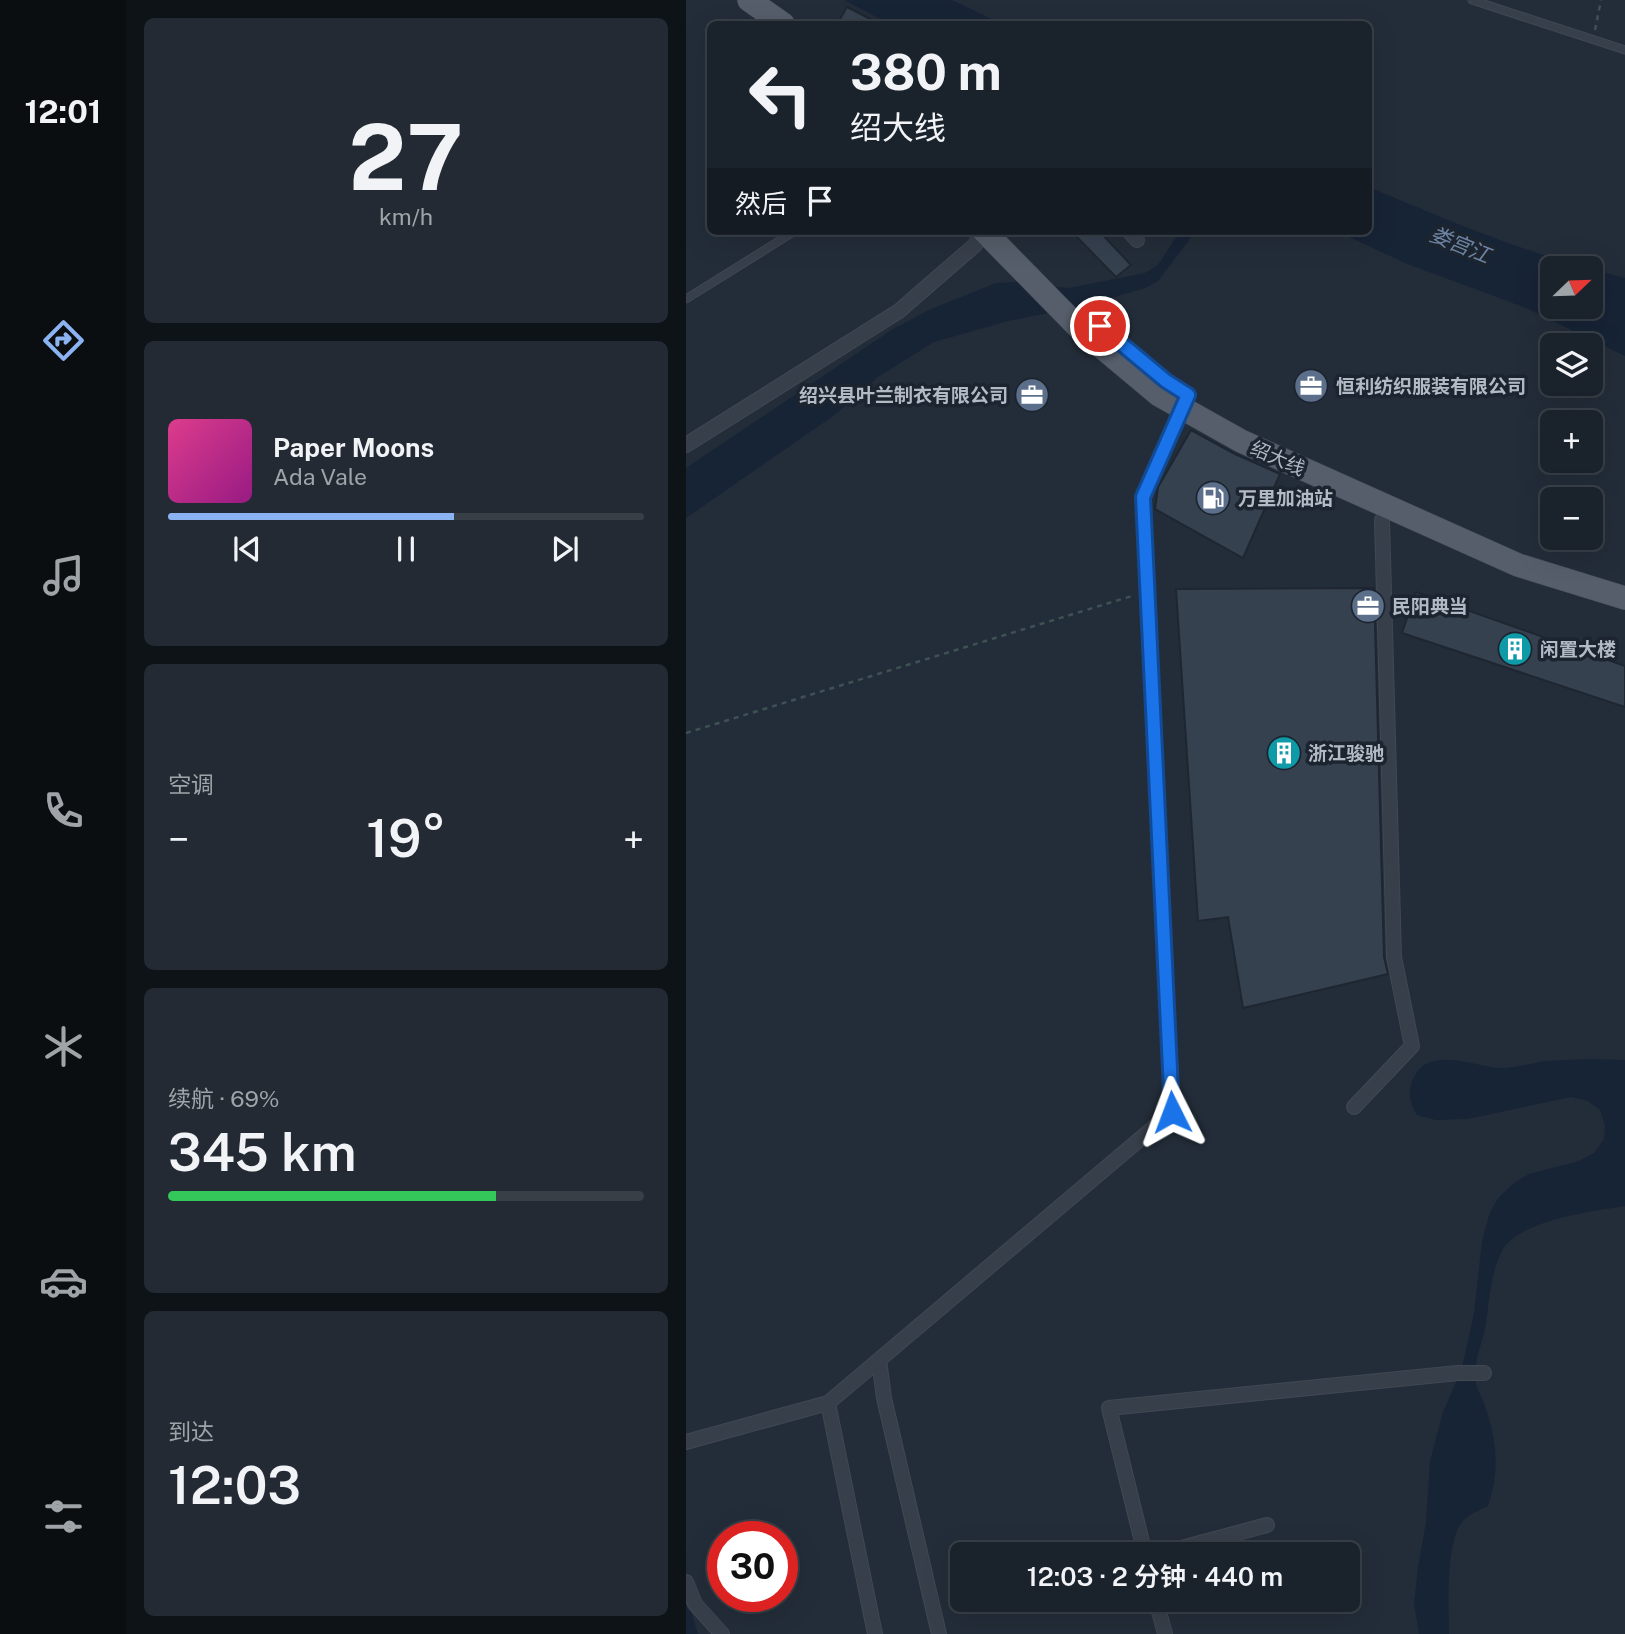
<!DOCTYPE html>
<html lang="zh">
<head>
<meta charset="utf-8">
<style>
  body { margin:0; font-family:"Public Sans","Noto Sans SC",sans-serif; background:#232a33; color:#f1f3f6; height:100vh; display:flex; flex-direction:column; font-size:26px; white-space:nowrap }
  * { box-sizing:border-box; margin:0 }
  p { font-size:23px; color:#9fa4a9 }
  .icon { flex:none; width:38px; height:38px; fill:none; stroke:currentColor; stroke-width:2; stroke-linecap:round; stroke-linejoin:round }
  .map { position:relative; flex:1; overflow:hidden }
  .side { display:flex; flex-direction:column; gap:18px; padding:18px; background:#0e1318; width:560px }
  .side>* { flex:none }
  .banner { position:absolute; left:21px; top:21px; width:665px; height:214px; border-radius:10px; box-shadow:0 7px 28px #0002,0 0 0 2px #383f47; background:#1a222b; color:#f1f3f6; overflow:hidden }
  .needle { width:46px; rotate:67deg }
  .tools { position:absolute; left:854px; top:256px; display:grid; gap:14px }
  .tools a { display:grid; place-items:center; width:63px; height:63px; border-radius:10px; background:#1a222b; box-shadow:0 7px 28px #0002,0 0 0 2px #383f47; font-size:35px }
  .speed { position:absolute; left:21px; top:1521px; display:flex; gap:14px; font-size:35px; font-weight:700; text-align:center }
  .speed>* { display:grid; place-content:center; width:91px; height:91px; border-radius:50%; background:#1a222b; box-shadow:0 7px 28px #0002,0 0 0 2px #383f47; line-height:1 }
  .speed .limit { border:10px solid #d22; background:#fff; color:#111 }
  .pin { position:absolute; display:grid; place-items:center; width:60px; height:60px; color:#fff; margin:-30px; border:4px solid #fff; border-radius:50%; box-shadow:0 2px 7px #0007 }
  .me { position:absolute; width:77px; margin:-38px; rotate:357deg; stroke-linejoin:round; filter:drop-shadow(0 0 5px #0008) }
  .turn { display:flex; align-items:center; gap:24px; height:147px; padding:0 28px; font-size:32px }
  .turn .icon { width:91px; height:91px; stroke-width:2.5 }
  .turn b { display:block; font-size:49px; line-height:60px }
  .then { display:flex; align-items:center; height:66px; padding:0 28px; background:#0003; gap:14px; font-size:26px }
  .big { font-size:52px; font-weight:600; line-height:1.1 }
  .side .card { flex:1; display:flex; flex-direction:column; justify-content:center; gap:10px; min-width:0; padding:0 24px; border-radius:10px; background:#232a33 }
  .side .dial { align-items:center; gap:0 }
  .dial b { font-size:91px; line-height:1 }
  .song { display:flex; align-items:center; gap:21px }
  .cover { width:84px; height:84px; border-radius:10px; background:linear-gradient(135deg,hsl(330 70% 55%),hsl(310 70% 35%)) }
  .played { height:7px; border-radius:4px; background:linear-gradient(90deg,#8bb3f2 60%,#383f47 60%) }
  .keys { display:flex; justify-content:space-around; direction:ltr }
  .heat { display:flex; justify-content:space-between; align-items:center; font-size:38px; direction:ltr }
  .charge { height:10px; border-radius:5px; background:linear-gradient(90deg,#34c759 69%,#383f47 0) }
  .trip { position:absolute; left:264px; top:1542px; width:410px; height:70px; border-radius:10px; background:#1a222b; box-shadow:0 7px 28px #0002,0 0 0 2px #383f47; font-weight:600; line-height:70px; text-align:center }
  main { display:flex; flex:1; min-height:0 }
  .tabs { display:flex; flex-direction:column; width:126px; justify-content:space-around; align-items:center; background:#0a0e11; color:#9fa4a9 }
  .tabs .icon { width:49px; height:49px }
  .tabs .current { color:#8bb3f2 }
  .tabs b { font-size:32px; color:#f1f3f6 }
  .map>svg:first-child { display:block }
  .water { fill:#172436 }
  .building { fill:#364150; stroke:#1e2631; stroke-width:2 }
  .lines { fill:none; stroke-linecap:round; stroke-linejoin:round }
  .lane-casing { stroke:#404853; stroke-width:9 }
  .street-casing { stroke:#404853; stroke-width:16 }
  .primary-casing { stroke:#404853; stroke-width:24 }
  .path { stroke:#3e5153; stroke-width:2.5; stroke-dasharray:5 5; stroke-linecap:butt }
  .lane { stroke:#373f4a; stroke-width:7 }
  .street { stroke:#373f4a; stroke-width:14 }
  .primary { stroke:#555e6a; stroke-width:23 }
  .route-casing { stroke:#114b97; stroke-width:18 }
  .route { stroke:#1a73e8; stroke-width:12 }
  .labels { text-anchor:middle; stroke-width:7; stroke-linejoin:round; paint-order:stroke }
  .poi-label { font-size:19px; font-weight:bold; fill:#b2bac6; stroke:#1c242f; text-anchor:start }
  .street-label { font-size:19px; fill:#b2bac6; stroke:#1c242f }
  .water-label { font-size:21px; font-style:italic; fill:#6d84a3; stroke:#1c242f }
</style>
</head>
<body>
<main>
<nav class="tabs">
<b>12:01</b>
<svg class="icon current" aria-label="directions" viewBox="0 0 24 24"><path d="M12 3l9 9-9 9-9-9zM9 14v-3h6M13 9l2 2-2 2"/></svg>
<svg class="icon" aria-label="music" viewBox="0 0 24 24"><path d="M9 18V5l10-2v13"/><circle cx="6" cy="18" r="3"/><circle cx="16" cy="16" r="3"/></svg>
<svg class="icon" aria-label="phone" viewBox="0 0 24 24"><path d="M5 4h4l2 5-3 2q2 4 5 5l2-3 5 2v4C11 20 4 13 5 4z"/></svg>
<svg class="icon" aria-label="climate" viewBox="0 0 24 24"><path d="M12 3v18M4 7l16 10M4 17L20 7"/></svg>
<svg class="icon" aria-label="car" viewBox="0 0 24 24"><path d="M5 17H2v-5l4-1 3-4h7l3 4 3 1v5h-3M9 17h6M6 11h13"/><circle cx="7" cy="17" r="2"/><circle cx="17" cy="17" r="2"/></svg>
<svg class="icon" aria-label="filters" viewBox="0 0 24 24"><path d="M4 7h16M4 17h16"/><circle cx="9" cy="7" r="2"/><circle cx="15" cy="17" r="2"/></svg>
</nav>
<section class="side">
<div class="card dial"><b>27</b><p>km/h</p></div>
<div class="card">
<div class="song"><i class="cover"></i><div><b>Paper Moons</b><p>Ada Vale</p></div></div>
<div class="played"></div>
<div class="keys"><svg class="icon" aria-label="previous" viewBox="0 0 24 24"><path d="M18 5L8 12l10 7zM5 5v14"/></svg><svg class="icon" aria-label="pause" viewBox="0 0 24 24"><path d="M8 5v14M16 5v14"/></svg><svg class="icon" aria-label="next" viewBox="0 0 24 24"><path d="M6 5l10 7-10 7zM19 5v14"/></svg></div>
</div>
<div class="card"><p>空调</p>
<div class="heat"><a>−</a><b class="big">19°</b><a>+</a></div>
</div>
<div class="card"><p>续航 · 69%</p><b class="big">345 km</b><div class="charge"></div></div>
<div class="card"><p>到达</p><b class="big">12:03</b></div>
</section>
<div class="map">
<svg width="939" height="1634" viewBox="0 0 939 1634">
  <rect width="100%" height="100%" fill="#232d39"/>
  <g class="water">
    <path d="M 158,0 L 266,0 L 316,24 L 204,24 Z"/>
    <path d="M 683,187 C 754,217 827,248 901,268 L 866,268 L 866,306 L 905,306 L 905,269 L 939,278 L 939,356 L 840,308 L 719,263 L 650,231 L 682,231 Z"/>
    <path d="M 494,231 L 510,231 L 472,281 L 459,288 L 402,305 L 322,321 L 248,342 L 192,377 L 150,414 L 0,518 L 0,468 L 207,329 L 245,309 L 310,283 L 329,282 L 383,288 L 459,273 L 472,265 Z"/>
    <path d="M 902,1059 L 939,1060 L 939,1206 C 908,1211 832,1220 816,1251 C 805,1272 803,1301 800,1324 C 796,1346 785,1364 791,1387 C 793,1393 797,1400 799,1406 C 811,1441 814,1470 802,1506 C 794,1510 784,1514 778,1520 C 759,1537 763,1609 763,1634 L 733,1634 L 728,1604 L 732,1567 L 740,1522 L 744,1461 L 757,1412 L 776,1368 L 788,1313 L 796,1241 L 804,1212 L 813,1197 L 828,1183 L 843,1174 L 893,1161 L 908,1153 L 918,1139 L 919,1126 L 914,1110 L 902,1101 L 885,1097 L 782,1119 L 750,1120 L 731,1115 C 724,1103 721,1093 727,1079 C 742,1044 788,1067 816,1068 C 830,1068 845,1063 859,1061 C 873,1060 888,1060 902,1059 Z"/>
    <path d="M 0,1594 L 12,1634 L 0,1634 Z"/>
  </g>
  <g class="building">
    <path d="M 161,7 L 194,24 L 164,24 L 154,19 Z"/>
    <path d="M 385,231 L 413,231 L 445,265 L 430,277 Z"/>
    <path d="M 505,430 L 549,454 L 594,474 L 557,558 L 469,509 L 472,487 Z"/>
    <path d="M 688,588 L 698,957 L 702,974 L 557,1008 L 542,917 L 512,921 L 490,589 Z"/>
    <path d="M 730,592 L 939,666 L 939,707 L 716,633 Z"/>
  </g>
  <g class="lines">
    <g class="lane-casing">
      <g id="lane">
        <path d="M 786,0 L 939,50"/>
        <path d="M 0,299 L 109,231"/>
      </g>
    </g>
    <g class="street-casing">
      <g id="street">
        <path d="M 443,231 L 451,240"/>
        <path d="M 0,445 L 213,311 L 289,245 L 297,231"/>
        <path d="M 668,1107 L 726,1046 L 708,957 L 696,520"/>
        <path d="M 193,1360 L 198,1398 L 253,1634"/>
        <path d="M 142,1403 L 189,1634"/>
        <path d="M 0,1442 L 142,1403 L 486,1112 L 457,497 L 502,395"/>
        <path d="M 459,1554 L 423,1408 L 772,1373 L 798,1373"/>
        <path d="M 473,1554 L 581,1525"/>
        <path d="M 0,1582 L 9,1604 L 36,1634"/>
        <path d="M 470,1600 L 479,1634"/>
      </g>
    </g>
    <g class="primary-casing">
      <g id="primary">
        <path d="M 63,0 L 97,24"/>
        <path d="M 298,231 L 394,329 L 473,395 L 555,441 L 832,565 L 939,598"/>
      </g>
    </g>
    <g class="path">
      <path d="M 909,30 L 915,0"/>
      <path d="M 0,733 L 449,595"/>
    </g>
    <use href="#lane" class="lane"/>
    <use href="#street" class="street"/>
    <use href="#primary" class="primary"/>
  </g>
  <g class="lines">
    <g class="route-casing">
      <path id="route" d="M 414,326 L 480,381 L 502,395 L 457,497 L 486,1112"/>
    </g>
    <use href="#route" class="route"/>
  </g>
  <defs>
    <g id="office-disc" transform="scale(1.75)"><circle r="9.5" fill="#5c6f8a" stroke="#1c242f"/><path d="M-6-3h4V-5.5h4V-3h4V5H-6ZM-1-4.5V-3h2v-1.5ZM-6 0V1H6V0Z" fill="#fff"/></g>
    <g id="fuel-disc" transform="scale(1.75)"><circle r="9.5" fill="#5c6f8a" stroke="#1c242f"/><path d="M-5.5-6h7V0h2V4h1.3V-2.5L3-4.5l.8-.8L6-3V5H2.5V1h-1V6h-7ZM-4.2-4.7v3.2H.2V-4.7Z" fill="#fff"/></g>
    <g id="building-disc" transform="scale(1.75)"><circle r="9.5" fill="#0f9aa8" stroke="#1c242f"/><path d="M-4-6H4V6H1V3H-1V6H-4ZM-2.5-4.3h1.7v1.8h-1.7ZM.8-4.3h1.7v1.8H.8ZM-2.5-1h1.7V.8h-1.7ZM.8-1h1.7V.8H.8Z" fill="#fff"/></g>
  </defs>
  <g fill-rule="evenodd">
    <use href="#office-disc" x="625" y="386"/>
    <use href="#office-disc" x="346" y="395"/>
    <use href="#fuel-disc" x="527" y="498"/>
    <use href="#office-disc" x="682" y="606"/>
    <use href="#building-disc" x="829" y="649"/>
    <use href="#building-disc" x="598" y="753"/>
  </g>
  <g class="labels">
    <g class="poi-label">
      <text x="650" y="393">恒利纺织服装有限公司</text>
      <text x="322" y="402" text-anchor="end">绍兴县叶兰制衣有限公司</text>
      <text x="552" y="505">万里加油站</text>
      <text x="706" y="613">民阳典当</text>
      <text x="854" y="656">闲置大楼</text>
      <text x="622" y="760">浙江骏驰</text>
    </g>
    <g class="street-label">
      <text transform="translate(592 458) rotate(24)" y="7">绍大线</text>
    </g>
    <g class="water-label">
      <text transform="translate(774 245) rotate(22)" y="7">娄宫江</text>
    </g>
  </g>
</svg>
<div class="tools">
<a><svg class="needle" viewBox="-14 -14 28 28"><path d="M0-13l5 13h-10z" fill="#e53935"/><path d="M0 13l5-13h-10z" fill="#9fa4a9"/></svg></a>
<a><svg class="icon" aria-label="layers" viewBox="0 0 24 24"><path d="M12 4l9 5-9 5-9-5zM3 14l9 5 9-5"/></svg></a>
<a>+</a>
<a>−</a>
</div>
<div class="speed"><div class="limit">30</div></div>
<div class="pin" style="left:414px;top:326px;background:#d93025"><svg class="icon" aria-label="arrive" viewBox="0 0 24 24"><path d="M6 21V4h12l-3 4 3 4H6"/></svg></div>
<svg class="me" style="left:486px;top:1112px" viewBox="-20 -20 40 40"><path d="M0-17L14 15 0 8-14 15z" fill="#1a73e8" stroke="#fff" stroke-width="4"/></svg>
<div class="trip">12:03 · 2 分钟 · 440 m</div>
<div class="banner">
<div class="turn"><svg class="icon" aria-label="left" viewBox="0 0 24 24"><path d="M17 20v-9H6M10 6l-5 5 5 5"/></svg><div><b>380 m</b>绍大线</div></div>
<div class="then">然后<svg class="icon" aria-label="arrive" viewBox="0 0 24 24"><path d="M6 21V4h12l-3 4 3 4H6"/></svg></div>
</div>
</div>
</main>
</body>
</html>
